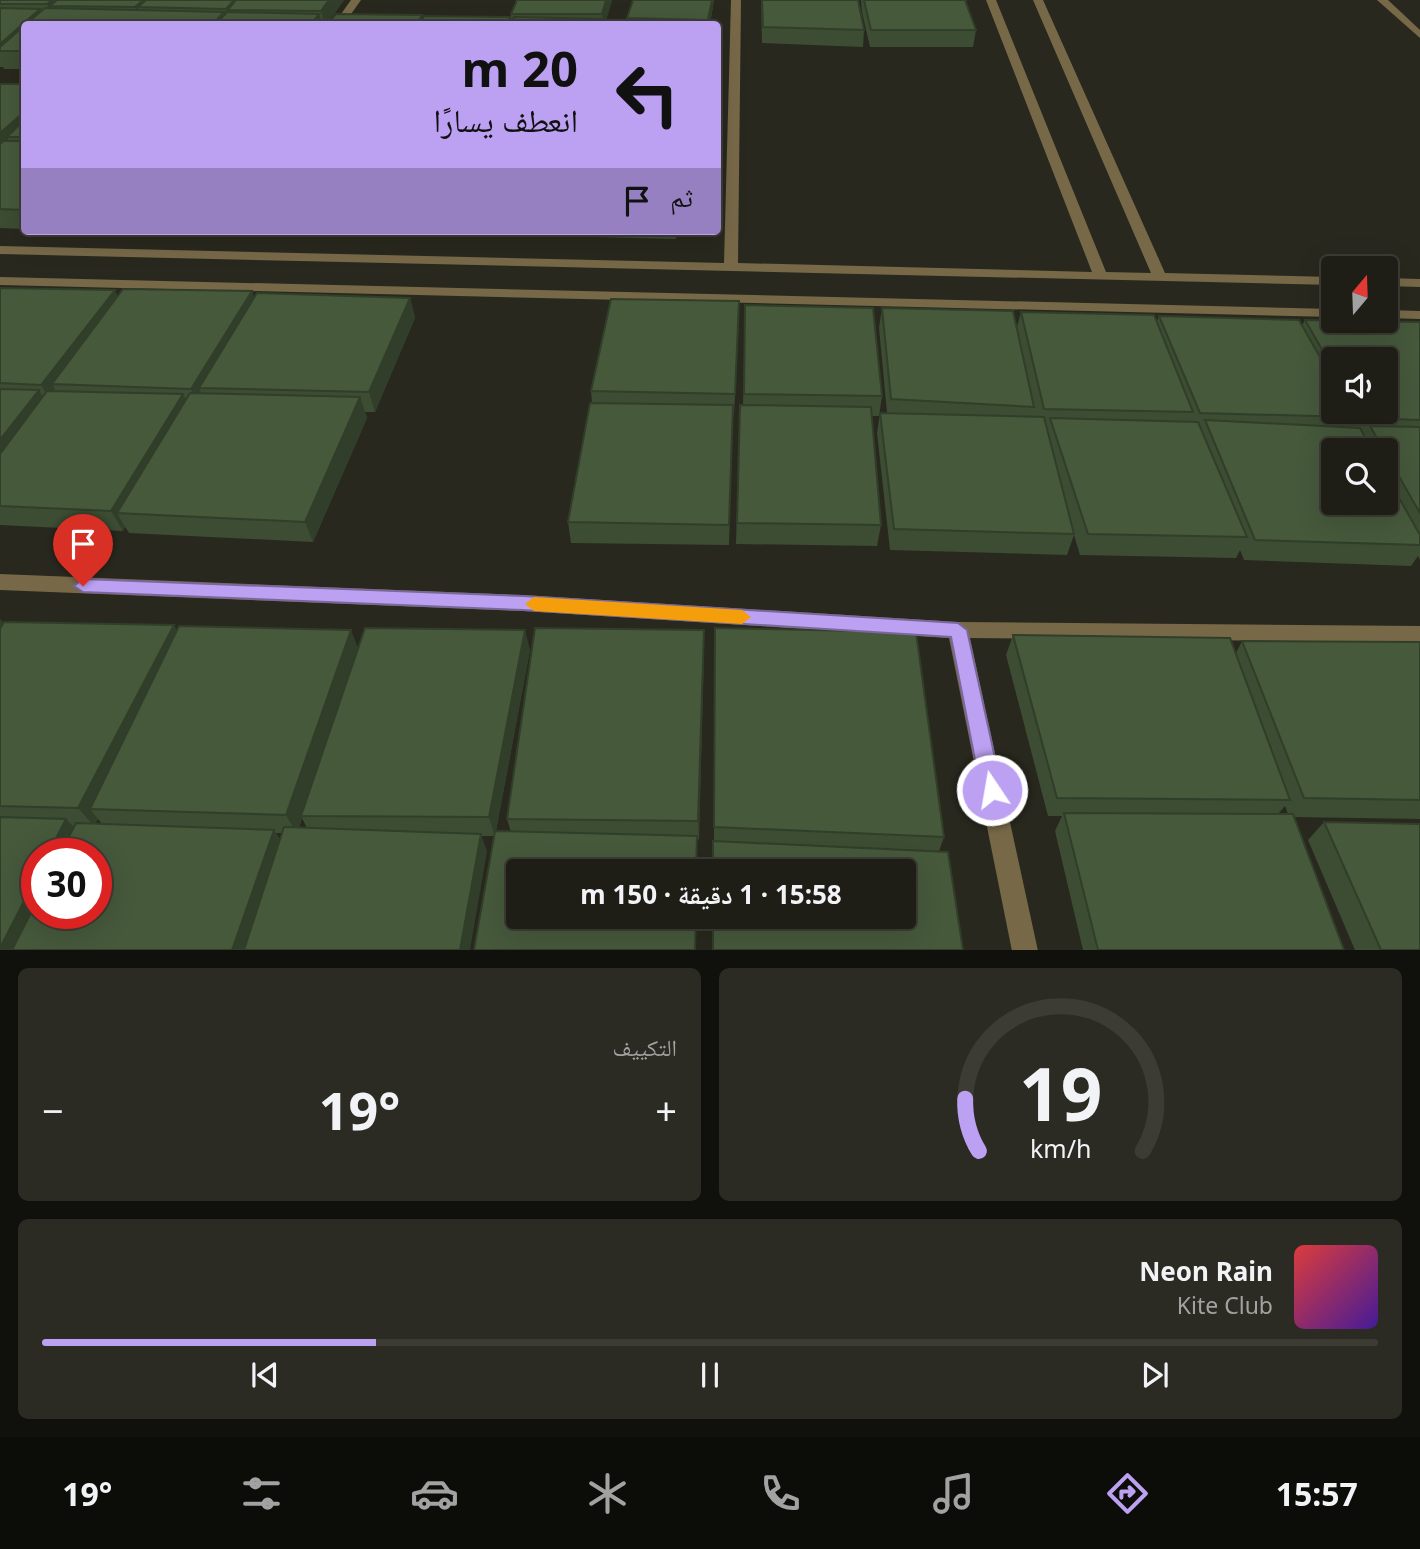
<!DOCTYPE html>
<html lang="ar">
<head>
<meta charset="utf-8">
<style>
  body { margin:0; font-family:"Noto Sans","Noto Naskh Arabic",sans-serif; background:#2b2b23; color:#f1f3f6; direction:rtl; height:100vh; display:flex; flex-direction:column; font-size:26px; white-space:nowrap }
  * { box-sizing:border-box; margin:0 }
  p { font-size:23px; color:#a1a2a1 }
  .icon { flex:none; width:38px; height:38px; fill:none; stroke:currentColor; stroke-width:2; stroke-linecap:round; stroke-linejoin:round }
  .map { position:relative; height:950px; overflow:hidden; direction:ltr }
  .panel { display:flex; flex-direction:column; gap:18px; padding:18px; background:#10100c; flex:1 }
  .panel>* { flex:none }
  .hud { position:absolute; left:21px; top:21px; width:700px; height:214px; border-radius:7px; box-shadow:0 7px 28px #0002,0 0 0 2px #3c3c35; direction:rtl; background:#bca0f2; color:#111; overflow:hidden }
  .needle { width:46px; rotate:19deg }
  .tools { position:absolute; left:1321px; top:256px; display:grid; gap:14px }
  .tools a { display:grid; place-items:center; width:77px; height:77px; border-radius:7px; background:#1e1e16; box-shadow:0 7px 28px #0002,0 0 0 2px #3c3c35; font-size:35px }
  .speed { position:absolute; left:21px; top:838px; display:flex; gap:14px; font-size:35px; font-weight:700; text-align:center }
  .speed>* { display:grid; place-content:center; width:91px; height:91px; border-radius:50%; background:#1e1e16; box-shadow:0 7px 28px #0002,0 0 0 2px #3c3c35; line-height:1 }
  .speed .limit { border:10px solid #d22; background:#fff; color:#111 }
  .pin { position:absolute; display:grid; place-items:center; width:60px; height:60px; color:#fff; margin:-72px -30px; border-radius:50% 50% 50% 0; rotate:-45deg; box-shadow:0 0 7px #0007 }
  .pin .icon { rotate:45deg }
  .me { position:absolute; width:77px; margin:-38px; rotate:348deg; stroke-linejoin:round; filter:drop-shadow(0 0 5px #0008) }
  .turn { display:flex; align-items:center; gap:24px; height:147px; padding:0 28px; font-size:32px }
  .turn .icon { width:91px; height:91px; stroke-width:2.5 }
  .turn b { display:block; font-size:49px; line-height:60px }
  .then { display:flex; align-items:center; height:66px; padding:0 28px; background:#0003; gap:14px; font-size:26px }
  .big { font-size:52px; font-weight:700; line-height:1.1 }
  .panel .widget { flex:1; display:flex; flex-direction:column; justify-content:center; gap:10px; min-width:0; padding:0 24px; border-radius:10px; background:#2b2b23 }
  .panel .dial { align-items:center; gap:0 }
  .dial svg { height:182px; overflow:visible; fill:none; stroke:#3c3c35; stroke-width:7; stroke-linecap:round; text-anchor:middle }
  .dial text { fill:#f1f3f6; stroke:none }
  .song { display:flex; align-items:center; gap:21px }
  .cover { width:84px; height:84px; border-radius:10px; background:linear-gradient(135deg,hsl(0 70% 55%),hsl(260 70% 35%)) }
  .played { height:7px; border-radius:4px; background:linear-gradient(90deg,#bca0f2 25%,#3c3c35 25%) }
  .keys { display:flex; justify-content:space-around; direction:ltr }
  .heat { display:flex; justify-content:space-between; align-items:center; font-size:38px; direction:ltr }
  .panel .tiles { flex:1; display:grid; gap:18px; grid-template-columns:1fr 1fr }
  .widget:last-child { grid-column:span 2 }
  .trip { position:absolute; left:506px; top:859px; width:410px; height:70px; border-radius:7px; background:#1e1e16; box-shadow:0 7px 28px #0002,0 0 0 2px #3c3c35; font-weight:700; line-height:70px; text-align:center; direction:rtl }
  .tabs { display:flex; height:112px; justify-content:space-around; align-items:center; background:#0c0c09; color:#a1a2a1 }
  .tabs .icon { width:49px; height:49px }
  .tabs .active { color:#bca0f2 }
  .tabs b { font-size:32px; color:#f1f3f6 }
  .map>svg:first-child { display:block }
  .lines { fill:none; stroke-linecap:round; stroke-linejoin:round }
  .minor { fill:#776948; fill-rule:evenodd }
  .wall { fill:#3c4d33; fill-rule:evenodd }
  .shaded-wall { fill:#313e29 }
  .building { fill:#46593b; stroke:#313e29; stroke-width:2 }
  .route { fill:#bca0f2; stroke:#7a689d; stroke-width:2 }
  .slow { fill:#f59e0b }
</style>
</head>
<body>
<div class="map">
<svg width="1420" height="951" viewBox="0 0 1420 951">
  <rect width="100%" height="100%" fill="#28281e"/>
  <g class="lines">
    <g class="minor">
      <path d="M 351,0 L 361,0 L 344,24 L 334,24 Z"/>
      <path d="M 731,0 L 741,0 L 738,263 L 1092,272 L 986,0 L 996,0 L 1106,272 L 1151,273 L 1033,0 L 1043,0 L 1165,273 L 1334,277 L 1334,285 L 0,254 L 0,246 L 724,263 Z"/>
      <path d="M 1377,0 L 1388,0 L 1420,30 L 1420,38 Z"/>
      <path d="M 0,277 L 1334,309 L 1334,317 L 0,285 Z"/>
      <path d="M 1386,278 L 1420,279 L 1420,287 L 1386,286 Z"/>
      <path d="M 1386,310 L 1420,311 L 1420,319 L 1386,318 Z"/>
      <path d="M 0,574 L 523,595 L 958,622 L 1420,626 L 1420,642 L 970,638 L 1038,951 L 1012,951 L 949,638 L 523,611 L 0,590 Z"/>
    </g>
  </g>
  <g class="wall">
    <path d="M 0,0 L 344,0 L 327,24 L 24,24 L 24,69 L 4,69 L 3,67 L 0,67 Z"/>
    <path d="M 612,0 L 605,24 L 328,24 L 423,20 L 511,24 L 511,14 Z"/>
    <path d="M 714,0 L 710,24 L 628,24 L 627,18 Z"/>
    <path d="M 761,0 L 864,30 L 863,47 L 762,43 Z"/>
    <path d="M 861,0 L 967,0 L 966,3 L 976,30 L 973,47 L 870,47 L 862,12 Z"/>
    <path d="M 0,84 L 24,84 L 24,229 L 0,228 Z"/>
    <path d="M 184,231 L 310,231 L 309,233 Z"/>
    <path d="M 430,231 L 545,231 L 544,235 L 431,233 Z"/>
    <path d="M 550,231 L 677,231 L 676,239 L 551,236 Z"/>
    <path d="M 0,288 L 117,296 L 252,291 L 254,298 L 410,298 L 415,318 L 375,412 L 365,412 L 367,418 L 313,542 L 129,533 L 125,527 L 123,531 L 0,525 Z"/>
    <path d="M 745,305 L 882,396 L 879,416 L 871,416 L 881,525 L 877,546 L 736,544 L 740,405 L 743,405 Z"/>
    <path d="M 882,308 L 1017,327 L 1021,312 L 1157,321 L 1159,316 L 1302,325 L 1305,320 L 1420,322 L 1420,560 L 1418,556 L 1411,566 L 1244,560 L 1240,550 L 1236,558 L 1080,555 L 1074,535 L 1067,555 L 890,550 L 877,433 L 880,413 L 887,413 L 879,328 ZM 1334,359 L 1386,411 L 1334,411 ZM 1334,450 L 1386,450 L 1386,502 Z"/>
    <path d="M 739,321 L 734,414 L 733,414 L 729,545 L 571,543 L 568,522 L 592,403 L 591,391 Z"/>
    <path d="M 0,619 L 4,624 L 178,630 L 358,648 L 530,650 L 496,831 L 511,832 L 507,819 L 704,650 L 699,839 L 518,917 L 696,917 L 696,950 L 474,950 L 494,836 L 481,836 L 487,852 L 0,950 ZM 302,818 L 307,828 L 299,828 ZM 98,819 L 102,824 L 95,823 ZM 276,833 L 282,833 L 280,840 Z"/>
    <path d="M 715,628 L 944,837 L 939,851 L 714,841 Z"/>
    <path d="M 1013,635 L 1236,653 L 1242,641 L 1420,642 L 1420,819 L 1294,817 L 1344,950 L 1083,950 L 1055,831 L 1062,816 L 1048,816 L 1006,655 ZM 1285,806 L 1288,814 L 1278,814 Z"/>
    <path d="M 1324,822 L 1420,950 L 1355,950 L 1308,840 Z"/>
  </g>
  <g class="shaded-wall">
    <path d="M 52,0 L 80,0 L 50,6 L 56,20 L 54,21 L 47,4 Z"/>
    <path d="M 143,0 L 166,0 L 138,7 L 144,22 L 141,24 L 135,7 Z"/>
    <path d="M 329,0 L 344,0 L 327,24 L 325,24 L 321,11 Z"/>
    <path d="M 606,0 L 612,0 L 605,24 L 603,24 L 602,14 Z"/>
    <path d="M 712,0 L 714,0 L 710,24 L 708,24 Z"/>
    <path d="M 40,9 L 47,24 L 24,24 L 24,47 L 0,51 L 0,44 Z"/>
    <path d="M 319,14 L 322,24 L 311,24 Z"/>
    <path d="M 422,15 L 423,24 L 417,24 Z"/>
    <path d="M 24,112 L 24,137 L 7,137 L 13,148 L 0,145 L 0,133 Z"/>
    <path d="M 115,290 L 124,310 L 52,384 L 59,397 L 53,405 L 41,385 Z"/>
    <path d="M 252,291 L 259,311 L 199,388 L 205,401 L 200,409 L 191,389 Z"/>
    <path d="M 410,298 L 415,318 L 375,412 L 369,392 Z"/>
    <path d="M 39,390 L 51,411 L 0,478 L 0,440 Z"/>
    <path d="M 183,394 L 193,414 L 117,513 L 125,527 L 123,531 L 111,511 Z"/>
    <path d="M 360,397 L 367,418 L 313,542 L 305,522 Z"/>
    <path d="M 0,619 L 14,636 L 0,658 Z"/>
    <path d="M 174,625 L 186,645 L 90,809 L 98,819 L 94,826 L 78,808 Z"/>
    <path d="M 351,630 L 359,650 L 301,816 L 302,818 L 297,834 L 286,815 Z"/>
    <path d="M 525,630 L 530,650 L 495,836 L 489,817 Z"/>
    <path d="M 704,630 L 704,650 L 699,839 L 698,821 Z"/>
    <path d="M 66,819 L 83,837 L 74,854 L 48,854 Z"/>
    <path d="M 274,830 L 285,848 L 251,950 L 232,950 Z"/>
    <path d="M 481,834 L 487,852 L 470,950 L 460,950 Z"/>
    <path d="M 37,876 L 37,914 L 27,950 L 0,950 L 0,948 Z"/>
  </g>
  <g class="building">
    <path d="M 0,0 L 52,0 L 47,4 L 0,4 Z"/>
    <path d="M 57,0 L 143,0 L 135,7 L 50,6 Z"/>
    <path d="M 146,0 L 234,0 L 226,9 L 138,7 Z"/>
    <path d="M 236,0 L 329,0 L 321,11 L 228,10 Z"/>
    <path d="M 517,0 L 606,0 L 602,14 L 511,14 Z"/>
    <path d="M 633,0 L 712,0 L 708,20 L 627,18 Z"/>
    <path d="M 762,0 L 858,0 L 864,30 L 763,27 Z"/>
    <path d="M 864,0 L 965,0 L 976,30 L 871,30 Z"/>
    <path d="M 0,8 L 40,9 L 0,44 Z"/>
    <path d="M 45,8 L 224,12 L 213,24 L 26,24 Z"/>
    <path d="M 227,12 L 319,14 L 311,24 L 216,24 Z"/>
    <path d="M 336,14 L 422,15 L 417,24 L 328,24 Z"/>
    <path d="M 424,16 L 510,17 L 508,24 L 421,24 Z"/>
    <path d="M 514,17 L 602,19 L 601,24 L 511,24 Z"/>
    <path d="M 24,26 L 24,51 L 0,51 L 0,47 Z"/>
    <path d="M 0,84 L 24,84 L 24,112 L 0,133 Z"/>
    <path d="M 24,120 L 24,137 L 7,137 Z"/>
    <path d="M 4,141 L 24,141 L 24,210 L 0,209 L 0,144 Z"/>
    <path d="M 0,288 L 115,290 L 41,385 L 0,383 Z"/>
    <path d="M 123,289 L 252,291 L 191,389 L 52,384 Z"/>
    <path d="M 257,293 L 410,298 L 369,392 L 199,388 Z"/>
    <path d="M 611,299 L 739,301 L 735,394 L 591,391 Z"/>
    <path d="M 745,305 L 873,308 L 882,396 L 744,394 Z"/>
    <path d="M 882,308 L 1013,311 L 1034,407 L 891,399 Z"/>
    <path d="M 1021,312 L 1154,315 L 1193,412 L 1044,409 Z"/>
    <path d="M 1159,316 L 1299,320 L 1334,382 L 1334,411 L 1349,411 L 1353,417 L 1200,413 Z"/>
    <path d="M 1305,320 L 1420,322 L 1420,420 L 1361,418 L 1357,411 L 1386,411 L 1386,359 L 1334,359 L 1334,370 Z"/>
    <path d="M 0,389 L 39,390 L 0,440 Z"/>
    <path d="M 47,391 L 183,394 L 111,511 L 0,506 L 0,454 Z"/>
    <path d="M 190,393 L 360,397 L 305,522 L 117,513 Z"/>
    <path d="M 590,403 L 733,405 L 729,525 L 568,522 Z"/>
    <path d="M 740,405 L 871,407 L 881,525 L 737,523 Z"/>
    <path d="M 880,413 L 1044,417 L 1074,534 L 894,529 Z"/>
    <path d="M 1050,418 L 1198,422 L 1247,537 L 1088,534 Z"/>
    <path d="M 1205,420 L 1360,428 L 1372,450 L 1334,450 L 1334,502 L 1386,502 L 1386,475 L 1420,535 L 1420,545 L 1255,540 Z"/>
    <path d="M 1370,426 L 1420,427 L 1420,513 L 1386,454 L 1386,450 L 1384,450 Z"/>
    <path d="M 4,622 L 174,625 L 78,808 L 0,806 L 0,629 Z"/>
    <path d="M 179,626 L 351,630 L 286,815 L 90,809 Z"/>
    <path d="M 365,628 L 525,630 L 489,817 L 301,816 Z"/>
    <path d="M 535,628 L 704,630 L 698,821 L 507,819 Z"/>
    <path d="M 715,628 L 916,632 L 944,837 L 714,827 Z"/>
    <path d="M 1013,635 L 1230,638 L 1290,800 L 1057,798 Z"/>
    <path d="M 1242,641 L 1420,642 L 1420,800 L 1304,798 Z"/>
    <path d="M 1064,813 L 1293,814 L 1344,950 L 1098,950 Z"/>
    <path d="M 0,817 L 66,819 L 48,854 L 37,854 L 37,876 L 0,948 Z"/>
    <path d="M 1324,822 L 1420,824 L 1420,950 L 1381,950 Z"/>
    <path d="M 76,823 L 274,830 L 232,950 L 12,950 L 37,901 L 37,914 L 96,914 L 96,854 L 60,854 Z"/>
    <path d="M 284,827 L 481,834 L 460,950 L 244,950 Z"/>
    <path d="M 495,831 L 697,836 L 696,872 L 518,872 L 518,917 L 696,917 L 695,950 L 474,950 Z"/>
    <path d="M 713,841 L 948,852 L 963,950 L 713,950 L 713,917 L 903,917 L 903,872 L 713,872 Z"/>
  </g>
  <path class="route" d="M 83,579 L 523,596 L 958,623 L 967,630 L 1002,790 L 999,797 L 992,800 L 984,797 L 981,790 L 951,637 L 523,610 L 83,592 L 74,586 Z"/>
  <path class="slow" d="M 534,597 L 742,610 L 751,617 L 742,624 L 534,611 L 525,604 Z"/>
</svg>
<div class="tools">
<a><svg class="needle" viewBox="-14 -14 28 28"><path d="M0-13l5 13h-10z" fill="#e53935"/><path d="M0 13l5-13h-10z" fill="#a1a2a1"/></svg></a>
<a><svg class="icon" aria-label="sound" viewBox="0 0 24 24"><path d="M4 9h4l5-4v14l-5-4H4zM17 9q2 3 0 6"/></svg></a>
<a><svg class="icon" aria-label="search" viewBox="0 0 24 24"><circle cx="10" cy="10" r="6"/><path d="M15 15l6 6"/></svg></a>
</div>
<div class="speed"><div class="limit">30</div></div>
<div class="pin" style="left:83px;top:586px;background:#d93025"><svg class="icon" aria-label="arrive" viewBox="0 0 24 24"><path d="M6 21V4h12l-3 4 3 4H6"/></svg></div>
<svg class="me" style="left:992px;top:790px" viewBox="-20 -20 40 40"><circle r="17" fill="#bca0f2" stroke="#fff" stroke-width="3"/><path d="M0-11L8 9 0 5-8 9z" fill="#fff"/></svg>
<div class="trip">15:58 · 1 دقيقة · 150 m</div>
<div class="hud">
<div class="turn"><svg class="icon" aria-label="left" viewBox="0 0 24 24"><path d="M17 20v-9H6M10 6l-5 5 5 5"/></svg><div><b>20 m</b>انعطف يسارًا</div></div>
<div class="then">ثم<svg class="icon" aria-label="arrive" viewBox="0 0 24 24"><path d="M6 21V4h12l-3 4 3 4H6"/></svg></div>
</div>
</div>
<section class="panel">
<div class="tiles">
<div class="widget dial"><svg viewBox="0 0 100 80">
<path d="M14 69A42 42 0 1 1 86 69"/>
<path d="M14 69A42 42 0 0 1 8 46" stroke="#bca0f2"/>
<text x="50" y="56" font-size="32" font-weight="700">19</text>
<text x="50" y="72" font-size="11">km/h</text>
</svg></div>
<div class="widget"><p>التكييف</p>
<div class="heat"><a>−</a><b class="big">19°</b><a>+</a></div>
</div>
<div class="widget">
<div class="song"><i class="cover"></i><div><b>Neon Rain</b><p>Kite Club</p></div></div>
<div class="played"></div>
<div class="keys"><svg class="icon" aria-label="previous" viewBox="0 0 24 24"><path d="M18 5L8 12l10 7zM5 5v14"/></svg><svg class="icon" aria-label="pause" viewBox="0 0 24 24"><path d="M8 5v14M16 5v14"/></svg><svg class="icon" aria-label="next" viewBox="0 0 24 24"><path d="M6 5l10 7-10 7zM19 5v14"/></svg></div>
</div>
</div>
</section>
<nav class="tabs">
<b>15:57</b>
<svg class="icon active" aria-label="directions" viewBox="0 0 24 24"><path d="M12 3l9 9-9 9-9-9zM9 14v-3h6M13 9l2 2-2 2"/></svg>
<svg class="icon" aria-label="music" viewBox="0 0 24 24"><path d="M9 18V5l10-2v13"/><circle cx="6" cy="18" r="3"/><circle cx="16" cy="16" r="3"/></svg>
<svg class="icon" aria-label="phone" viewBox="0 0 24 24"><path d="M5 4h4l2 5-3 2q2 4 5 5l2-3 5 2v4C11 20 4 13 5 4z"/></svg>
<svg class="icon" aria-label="climate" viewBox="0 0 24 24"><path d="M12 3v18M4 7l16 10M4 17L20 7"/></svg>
<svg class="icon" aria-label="car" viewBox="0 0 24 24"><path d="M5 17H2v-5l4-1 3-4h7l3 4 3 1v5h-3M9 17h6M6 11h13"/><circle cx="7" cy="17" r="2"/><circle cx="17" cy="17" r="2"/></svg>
<svg class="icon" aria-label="filters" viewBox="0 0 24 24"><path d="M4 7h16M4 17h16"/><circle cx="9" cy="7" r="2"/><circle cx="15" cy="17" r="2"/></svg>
<b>19°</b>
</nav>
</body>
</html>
